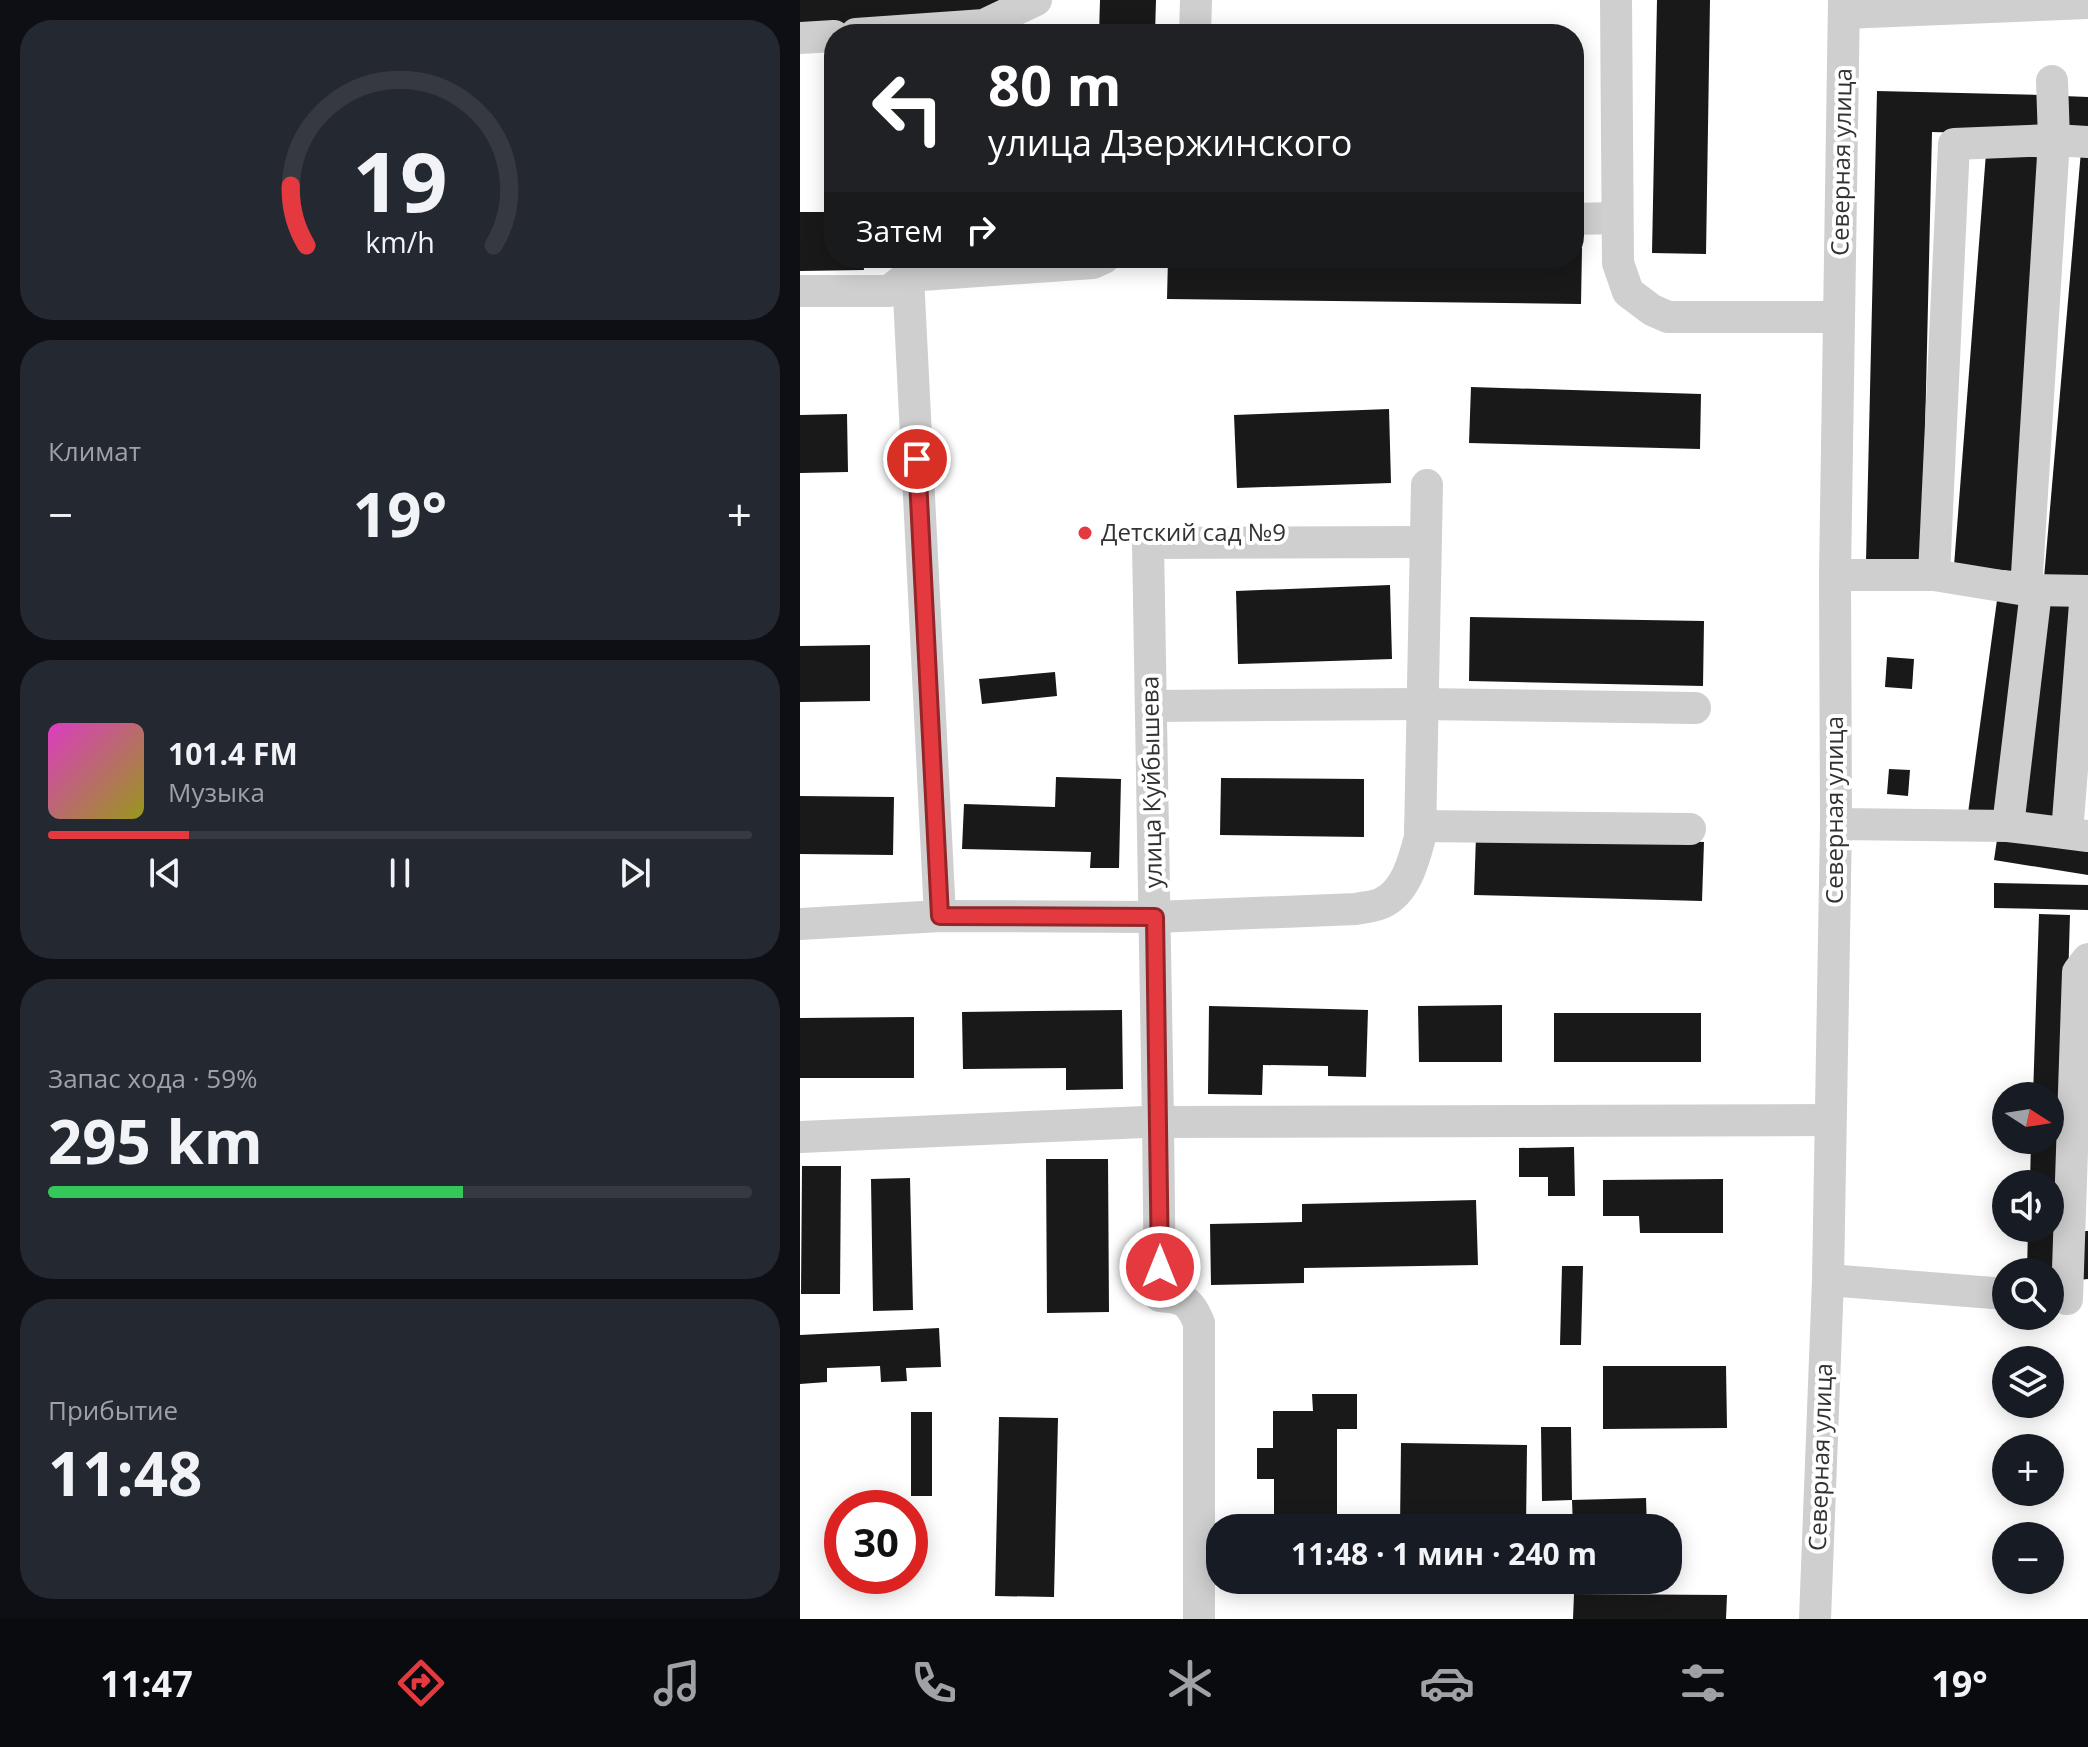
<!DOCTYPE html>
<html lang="ru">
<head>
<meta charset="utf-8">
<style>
  body { margin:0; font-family:"Open Sans",sans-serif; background:#242831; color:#f1f3f6; height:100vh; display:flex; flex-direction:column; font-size:30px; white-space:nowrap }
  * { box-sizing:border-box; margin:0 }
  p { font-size:26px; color:#9ea1a6 }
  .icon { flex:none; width:44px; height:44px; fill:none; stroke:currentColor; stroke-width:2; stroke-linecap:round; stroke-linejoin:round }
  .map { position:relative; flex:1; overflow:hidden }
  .details { display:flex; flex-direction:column; gap:20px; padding:20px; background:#0d0f14; width:800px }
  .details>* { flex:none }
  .banner { position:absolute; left:24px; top:24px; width:760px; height:244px; border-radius:32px; box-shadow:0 4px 20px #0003; background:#202124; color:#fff; overflow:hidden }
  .needle { width:52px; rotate:102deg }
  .controls { position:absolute; left:1192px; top:1082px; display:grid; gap:16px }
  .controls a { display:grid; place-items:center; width:72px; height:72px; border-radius:50%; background:#171b24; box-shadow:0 4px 20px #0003; font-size:40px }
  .speed { position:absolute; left:24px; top:1490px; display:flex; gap:16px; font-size:40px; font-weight:700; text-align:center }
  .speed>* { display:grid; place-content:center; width:104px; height:104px; border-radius:50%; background:#171b24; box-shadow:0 4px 20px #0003; line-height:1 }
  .speed .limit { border:12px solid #d22; background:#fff; color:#111 }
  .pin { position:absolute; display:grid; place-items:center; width:68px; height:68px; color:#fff; margin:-34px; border:4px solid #fff; border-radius:50%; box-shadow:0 2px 8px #0007 }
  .me { position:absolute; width:88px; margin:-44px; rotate:0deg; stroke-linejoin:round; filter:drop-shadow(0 0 6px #0008) }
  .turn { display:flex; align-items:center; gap:28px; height:168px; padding:0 32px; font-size:36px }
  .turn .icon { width:104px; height:104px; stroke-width:2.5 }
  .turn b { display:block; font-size:56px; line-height:68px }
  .then { display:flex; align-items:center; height:76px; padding:0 32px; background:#0003; gap:16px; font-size:30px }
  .big { font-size:60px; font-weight:700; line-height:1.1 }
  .details .card { flex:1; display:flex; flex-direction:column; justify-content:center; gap:12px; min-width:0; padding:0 28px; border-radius:32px; background:#242831 }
  .details .dial { align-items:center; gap:0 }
  .dial svg { height:208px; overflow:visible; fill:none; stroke:#363941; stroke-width:7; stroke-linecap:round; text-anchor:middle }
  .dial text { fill:#f1f3f6; stroke:none }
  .song { display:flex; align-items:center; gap:24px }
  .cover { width:96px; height:96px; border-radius:12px; background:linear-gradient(135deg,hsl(310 70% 55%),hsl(60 70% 35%)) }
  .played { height:8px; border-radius:4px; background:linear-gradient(90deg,#e3393f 20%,#363941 20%) }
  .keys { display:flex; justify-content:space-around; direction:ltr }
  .heat { display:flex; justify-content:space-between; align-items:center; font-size:44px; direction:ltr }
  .charge { height:12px; border-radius:6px; background:linear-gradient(90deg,#34c759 59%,#363941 0) }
  .trip { position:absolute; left:406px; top:1514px; width:476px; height:80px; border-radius:32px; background:#171b24; box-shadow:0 4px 20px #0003; font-weight:700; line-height:80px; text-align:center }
  .tab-bar { display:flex; height:128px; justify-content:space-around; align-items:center; background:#090b0e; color:#9ea1a6 }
  .tab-bar .icon { width:56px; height:56px }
  .tab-bar .selected { color:#e3393f }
  .tab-bar b { font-size:36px; color:#f1f3f6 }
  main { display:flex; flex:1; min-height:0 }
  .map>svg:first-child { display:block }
  .building { fill:#191919 }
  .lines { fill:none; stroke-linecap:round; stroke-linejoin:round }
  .minor { stroke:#cfcfcf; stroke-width:32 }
  .route-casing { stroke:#942529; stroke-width:20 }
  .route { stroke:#e3393f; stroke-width:14 }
  .poi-dot { fill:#e3393f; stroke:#fff; stroke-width:3 }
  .labels { text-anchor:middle; stroke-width:8; stroke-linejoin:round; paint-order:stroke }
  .street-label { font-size:24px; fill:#323232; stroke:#fff }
  .poi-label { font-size:24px; fill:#323232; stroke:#fff; text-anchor:start }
</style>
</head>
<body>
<main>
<section class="details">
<div class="card dial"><svg viewBox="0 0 100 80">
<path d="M14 69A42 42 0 1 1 86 69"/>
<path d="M14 69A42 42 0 0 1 8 46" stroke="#e3393f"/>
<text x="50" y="56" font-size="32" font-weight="700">19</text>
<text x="50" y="72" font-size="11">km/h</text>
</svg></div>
<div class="card"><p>Климат</p>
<div class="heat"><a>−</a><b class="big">19°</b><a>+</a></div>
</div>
<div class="card">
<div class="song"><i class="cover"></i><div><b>101.4 FM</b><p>Музыка</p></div></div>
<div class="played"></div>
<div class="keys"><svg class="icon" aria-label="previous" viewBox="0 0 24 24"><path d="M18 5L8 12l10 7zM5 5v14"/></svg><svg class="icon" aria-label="pause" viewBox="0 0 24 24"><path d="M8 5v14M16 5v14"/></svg><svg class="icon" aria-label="next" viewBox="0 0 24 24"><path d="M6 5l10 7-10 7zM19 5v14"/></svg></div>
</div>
<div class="card"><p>Запас хода · 59%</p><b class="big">295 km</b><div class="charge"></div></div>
<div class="card"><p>Прибытие</p><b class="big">11:48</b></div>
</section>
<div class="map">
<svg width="1288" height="1619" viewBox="0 0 1288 1619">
  <rect width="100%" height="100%" fill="#fff"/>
  <g class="building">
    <path d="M 0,0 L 200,0 L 201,14 L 0,29 Z"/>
    <path d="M 300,0 L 356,0 L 355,34 L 299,34 Z"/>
    <path d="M 857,0 L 910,0 L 906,254 L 852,253 Z"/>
    <path d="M 1077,91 L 1241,95 L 1240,135 L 1132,132 L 1122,563 L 1066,562 Z"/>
    <path d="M 1263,96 L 1288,97 L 1288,126 L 1263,126 Z"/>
    <path d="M 1281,151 L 1288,151 L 1288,582 L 1244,578 Z"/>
    <path d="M 1186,153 L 1246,158 L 1213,571 L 1154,566 Z"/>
    <path d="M 0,212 L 34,212 L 34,258 L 63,258 L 64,270 L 0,271 Z"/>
    <path d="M 774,247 L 782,248 L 781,304 L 367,299 L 368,258 L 774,258 Z"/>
    <path d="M 671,387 L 901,394 L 900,449 L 669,443 Z"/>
    <path d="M 589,409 L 591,483 L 437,488 L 434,415 Z"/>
    <path d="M 47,414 L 48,472 L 0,473 L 0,415 Z"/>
    <path d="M 590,585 L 592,659 L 438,664 L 436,591 Z"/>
    <path d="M 1198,593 L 1232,598 L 1202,817 L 1168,813 Z"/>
    <path d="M 1239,596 L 1279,600 L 1258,820 L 1218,817 Z"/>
    <path d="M 670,617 L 904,621 L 903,686 L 669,681 Z"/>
    <path d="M 70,645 L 70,701 L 0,702 L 0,646 Z"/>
    <path d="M 1087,657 L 1114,659 L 1112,689 L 1085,687 Z"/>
    <path d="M 255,672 L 257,696 L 182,704 L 179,679 Z"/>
    <path d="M 1089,769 L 1110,770 L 1108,796 L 1087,794 Z"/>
    <path d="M 256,777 L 321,779 L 319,868 L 290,868 L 291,852 L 162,849 L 164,804 L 255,807 Z"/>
    <path d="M 421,778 L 564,779 L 564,837 L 420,835 Z"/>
    <path d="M 0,796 L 94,797 L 93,855 L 0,854 Z"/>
    <path d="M 1198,833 L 1288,847 L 1288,875 L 1194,860 Z"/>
    <path d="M 676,836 L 904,842 L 902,901 L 674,895 Z"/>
    <path d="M 1194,883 L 1288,885 L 1288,910 L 1194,908 Z"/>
    <path d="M 1239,914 L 1270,915 L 1259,1285 L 1250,1285 L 1250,1272 L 1227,1272 L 1228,1228 L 1250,1228 L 1250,1184 L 1230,1184 L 1231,1140 L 1250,1140 L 1250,1096 L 1233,1096 Z"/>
    <path d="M 702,1005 L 702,1062 L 619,1062 L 618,1006 Z"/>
    <path d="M 409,1006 L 568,1010 L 566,1077 L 528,1076 L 528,1066 L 463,1065 L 462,1095 L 408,1094 Z"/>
    <path d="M 322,1010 L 323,1089 L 266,1090 L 266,1068 L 163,1069 L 162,1012 Z"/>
    <rect x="754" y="1013" width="147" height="49"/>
    <path d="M 114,1017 L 114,1078 L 0,1078 L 0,1018 Z"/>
    <path d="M 774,1147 L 775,1196 L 748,1196 L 748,1177 L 719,1177 L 719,1148 Z"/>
    <path d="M 246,1159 L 308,1159 L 309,1312 L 247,1313 Z"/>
    <path d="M 2,1166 L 41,1166 L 40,1294 L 1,1294 Z"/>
    <path d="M 110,1178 L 113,1310 L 73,1311 L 71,1179 Z"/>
    <path d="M 923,1179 L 923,1233 L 840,1233 L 839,1216 L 803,1216 L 803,1180 Z"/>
    <path d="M 676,1200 L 678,1265 L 504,1268 L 504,1283 L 411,1285 L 410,1224 L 502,1222 L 502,1204 Z"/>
    <path d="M 1278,1231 L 1288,1231 L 1288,1279 L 1278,1280 Z"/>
    <path d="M 762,1266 L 783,1266 L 781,1345 L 760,1345 Z"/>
    <path d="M 139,1328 L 141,1367 L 106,1368 L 107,1381 L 81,1382 L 80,1366 L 27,1368 L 27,1382 L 0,1384 L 0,1335 Z"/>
    <path d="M 803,1366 L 926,1366 L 927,1428 L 803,1429 Z"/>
    <path d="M 512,1394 L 557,1394 L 557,1429 L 537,1429 L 537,1528 L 455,1528 L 455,1520 L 474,1521 L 474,1479 L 457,1479 L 457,1448 L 473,1448 L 473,1411 L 513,1411 Z"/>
    <rect x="111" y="1412" width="21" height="84"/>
    <path d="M 199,1417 L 258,1418 L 254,1597 L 195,1596 Z"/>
    <path d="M 741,1427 L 771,1427 L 772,1500 L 742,1501 Z"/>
    <path d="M 601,1443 L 727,1445 L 726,1528 L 600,1528 Z"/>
    <path d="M 846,1498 L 847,1528 L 773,1528 L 772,1500 Z"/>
    <rect x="471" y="1580" width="91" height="13"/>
    <path d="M 774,1594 L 927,1595 L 926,1619 L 773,1619 Z"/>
  </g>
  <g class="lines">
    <g class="minor">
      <path d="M 816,0 L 818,263 L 828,292 L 852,310 L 868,317 L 1039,317"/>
      <path d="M 1044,13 L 1288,3"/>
      <path d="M 56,34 L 184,25 L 236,0"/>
      <path d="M 395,34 L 396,0"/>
      <path d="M 0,38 L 34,36"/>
      <path d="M 774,219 L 817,218"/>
      <path d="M 108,276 L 140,916"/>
      <path d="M 0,291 L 89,291 L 108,276 L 293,263 L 304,258"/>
      <path d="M 1035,575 L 1134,575 L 1226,590 L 1288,591"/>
      <path d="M 1134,575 L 1154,144 L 1254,140 L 1288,142"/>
      <path d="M 1226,590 L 1254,140 L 1252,81"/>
      <path d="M 351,706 L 622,704 L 895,708"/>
      <path d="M 1036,824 L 1208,826 L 1288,836"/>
      <path d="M 620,826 L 890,829"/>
      <path d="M 1208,826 L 1236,591"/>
      <path d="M 1267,833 L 1286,591"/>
      <path d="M 0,924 L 140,916 L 355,917 L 556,909 C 564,907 574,907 582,903 C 606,892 614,860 620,837 L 627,485"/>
      <path d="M 0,1137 L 345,1122 L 1030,1120"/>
      <path d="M 1028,1280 L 1206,1294"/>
      <path d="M 1267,1299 L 1278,972 L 1288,959"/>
      <path d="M 399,1619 L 399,1323 C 389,1300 384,1298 360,1296 L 358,1122 L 348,543 L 625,542"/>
      <path d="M 1015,1619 L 1028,1280 L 1036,824 L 1035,575 L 1044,0"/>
    </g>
  </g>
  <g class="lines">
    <g class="route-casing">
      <path id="route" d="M 117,459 L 140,916 L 355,917 L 360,1267"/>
    </g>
    <use href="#route" class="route"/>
  </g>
  <circle class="poi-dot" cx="285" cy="533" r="8"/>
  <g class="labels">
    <g class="street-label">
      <text transform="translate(1042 162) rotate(-89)" y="8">Северная улица</text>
      <text transform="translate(352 782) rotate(-91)" y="8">улица Куйбышева</text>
      <text transform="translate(1035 810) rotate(-90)" y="8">Северная улица</text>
      <text transform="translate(1021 1457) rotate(-88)" y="8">Северная улица</text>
    </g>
    <g class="poi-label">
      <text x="301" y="541">Детский сад №9</text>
    </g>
  </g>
</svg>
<div class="controls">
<a><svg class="needle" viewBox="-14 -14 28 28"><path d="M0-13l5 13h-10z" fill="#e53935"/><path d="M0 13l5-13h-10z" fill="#9ea1a6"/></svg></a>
<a><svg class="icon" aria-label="sound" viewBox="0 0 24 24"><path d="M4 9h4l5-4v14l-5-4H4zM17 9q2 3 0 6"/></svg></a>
<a><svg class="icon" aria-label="search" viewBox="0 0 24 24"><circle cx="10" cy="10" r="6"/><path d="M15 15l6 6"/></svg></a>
<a><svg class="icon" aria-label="layers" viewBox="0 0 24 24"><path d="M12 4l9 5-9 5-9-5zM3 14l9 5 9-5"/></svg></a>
<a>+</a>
<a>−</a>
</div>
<div class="speed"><div class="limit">30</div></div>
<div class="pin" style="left:117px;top:459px;background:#d93025"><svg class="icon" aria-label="arrive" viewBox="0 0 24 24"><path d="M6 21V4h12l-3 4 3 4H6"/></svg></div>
<svg class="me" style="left:360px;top:1267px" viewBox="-20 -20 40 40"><circle r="17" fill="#e3393f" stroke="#fff" stroke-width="3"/><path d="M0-11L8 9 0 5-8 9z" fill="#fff"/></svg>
<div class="trip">11:48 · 1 мин · 240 m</div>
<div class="banner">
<div class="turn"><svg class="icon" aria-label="left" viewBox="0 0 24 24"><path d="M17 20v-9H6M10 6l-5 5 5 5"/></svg><div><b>80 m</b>улица Дзержинского</div></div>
<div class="then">Затем<svg class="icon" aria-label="right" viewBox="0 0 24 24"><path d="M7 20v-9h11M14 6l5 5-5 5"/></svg></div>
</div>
</div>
</main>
<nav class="tab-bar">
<b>11:47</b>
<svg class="icon selected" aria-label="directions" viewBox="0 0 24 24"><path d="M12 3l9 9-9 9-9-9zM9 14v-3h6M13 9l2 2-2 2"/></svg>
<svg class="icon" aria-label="music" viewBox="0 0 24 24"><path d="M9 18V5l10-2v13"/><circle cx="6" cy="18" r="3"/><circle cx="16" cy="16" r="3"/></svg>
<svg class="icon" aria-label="phone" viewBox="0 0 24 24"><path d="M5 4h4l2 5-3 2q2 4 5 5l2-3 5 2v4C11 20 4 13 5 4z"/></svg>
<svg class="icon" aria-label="climate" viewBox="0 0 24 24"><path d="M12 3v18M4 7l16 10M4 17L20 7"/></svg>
<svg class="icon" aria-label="car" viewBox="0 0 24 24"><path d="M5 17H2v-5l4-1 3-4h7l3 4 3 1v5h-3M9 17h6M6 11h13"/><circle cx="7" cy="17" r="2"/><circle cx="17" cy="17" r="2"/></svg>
<svg class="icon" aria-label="filters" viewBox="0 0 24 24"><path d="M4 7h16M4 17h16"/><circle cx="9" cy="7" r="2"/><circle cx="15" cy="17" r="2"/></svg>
<b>19°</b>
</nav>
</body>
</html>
